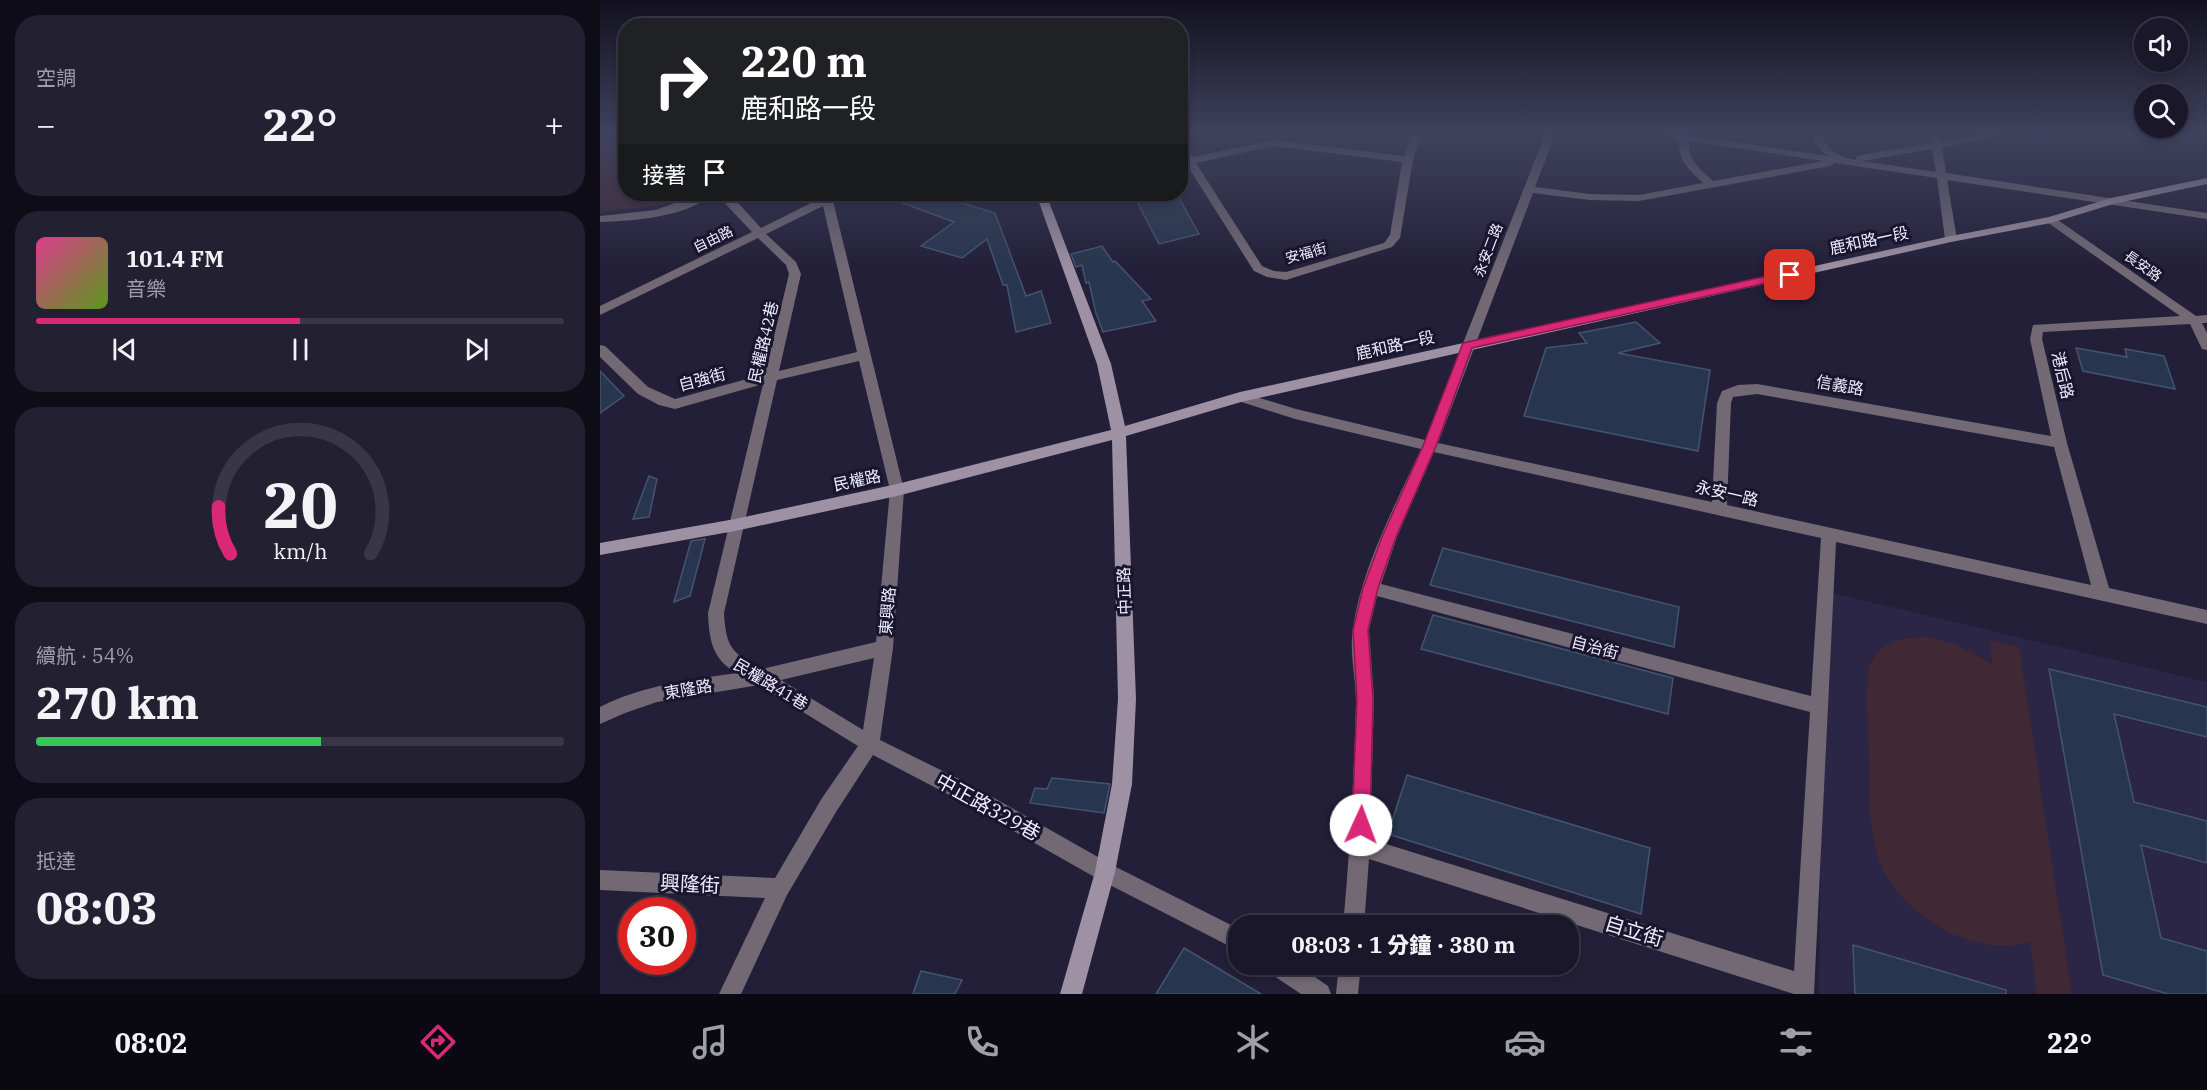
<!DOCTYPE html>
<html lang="zh-TW">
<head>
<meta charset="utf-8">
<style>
  body { margin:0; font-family:"IBM Plex Serif","Noto Sans TC",serif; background:#232032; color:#f1f3f6; height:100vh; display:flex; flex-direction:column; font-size:22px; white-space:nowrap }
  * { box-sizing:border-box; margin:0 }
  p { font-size:20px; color:#9f9fa8 }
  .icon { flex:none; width:33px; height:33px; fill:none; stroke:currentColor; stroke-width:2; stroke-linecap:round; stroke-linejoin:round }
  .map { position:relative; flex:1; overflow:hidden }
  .details { display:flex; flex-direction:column; gap:15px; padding:15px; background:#0e0d17; width:600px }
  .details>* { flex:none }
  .top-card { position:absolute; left:18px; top:18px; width:570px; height:183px; border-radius:24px; box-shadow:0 3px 9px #0003,0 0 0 2px #383647; background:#202124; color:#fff; overflow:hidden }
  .buttons { position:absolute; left:1534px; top:18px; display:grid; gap:12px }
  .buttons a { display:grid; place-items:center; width:54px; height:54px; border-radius:50%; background:#1a172a; box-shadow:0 3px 9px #0003,0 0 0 2px #383647; font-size:30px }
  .speed { position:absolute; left:18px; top:897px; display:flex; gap:12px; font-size:30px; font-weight:700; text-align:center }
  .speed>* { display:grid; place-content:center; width:78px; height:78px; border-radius:50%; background:#1a172a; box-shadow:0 3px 9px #0003,0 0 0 2px #383647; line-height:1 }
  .speed .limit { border:9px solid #d22; background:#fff; color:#111 }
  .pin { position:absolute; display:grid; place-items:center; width:51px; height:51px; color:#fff; margin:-26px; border-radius:12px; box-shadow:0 3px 9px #0006 }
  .me { position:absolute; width:66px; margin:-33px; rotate:2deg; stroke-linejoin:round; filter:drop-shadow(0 0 4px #0008) }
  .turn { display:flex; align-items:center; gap:21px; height:126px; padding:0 24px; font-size:27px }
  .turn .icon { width:78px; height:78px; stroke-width:2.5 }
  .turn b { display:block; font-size:42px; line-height:51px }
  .then { display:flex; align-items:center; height:57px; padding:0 24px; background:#0003; gap:12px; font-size:22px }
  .big { font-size:45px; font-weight:800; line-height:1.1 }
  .details .card { flex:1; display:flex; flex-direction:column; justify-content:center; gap:9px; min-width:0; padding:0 21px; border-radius:24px; background:#232032 }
  .details .dial { align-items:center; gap:0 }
  .dial svg { height:156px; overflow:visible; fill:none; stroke:#383647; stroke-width:7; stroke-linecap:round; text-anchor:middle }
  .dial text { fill:#f1f3f6; stroke:none }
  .song { display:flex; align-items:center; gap:18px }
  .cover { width:72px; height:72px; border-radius:9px; background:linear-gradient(135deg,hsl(330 70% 55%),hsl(90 70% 35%)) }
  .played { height:6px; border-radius:3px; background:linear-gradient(90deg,#db2777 50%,#383647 50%) }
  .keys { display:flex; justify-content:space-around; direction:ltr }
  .heat { display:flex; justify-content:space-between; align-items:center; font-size:33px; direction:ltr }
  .charge { height:9px; border-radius:4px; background:linear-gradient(90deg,#34c759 54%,#383647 0) }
  .trip { position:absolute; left:628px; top:915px; width:351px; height:60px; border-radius:24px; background:#1a172a; box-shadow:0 3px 9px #0003,0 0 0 2px #383647; font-weight:800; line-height:60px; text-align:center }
  .dock { display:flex; height:96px; justify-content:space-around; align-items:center; background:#0a0911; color:#9f9fa8 }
  .dock .icon { width:42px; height:42px }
  .dock .current { color:#db2777 }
  .dock b { font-size:27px; color:#f1f3f6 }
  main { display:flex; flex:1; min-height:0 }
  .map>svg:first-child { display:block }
  .built { fill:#2b2646 }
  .green { fill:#412835 }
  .building { fill:#27364e; stroke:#45546e; stroke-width:1.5 }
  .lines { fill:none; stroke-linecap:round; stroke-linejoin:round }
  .street { fill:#726975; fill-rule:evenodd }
  .secondary { fill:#9f91a4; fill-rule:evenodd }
  .route { fill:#db2777; stroke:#8e194d; stroke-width:1.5 }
  .labels { text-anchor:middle; stroke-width:6; stroke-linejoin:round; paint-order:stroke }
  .far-street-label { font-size:14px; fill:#edecfd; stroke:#1a152e }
  .street-label { font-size:16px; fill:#edecfd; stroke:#1a152e }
  .near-street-label { font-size:20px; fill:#edecfd; stroke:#1a152e }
</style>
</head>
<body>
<main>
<section class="details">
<div class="card"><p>空調</p>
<div class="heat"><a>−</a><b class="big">22°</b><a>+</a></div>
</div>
<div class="card">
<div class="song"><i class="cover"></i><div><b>101.4 FM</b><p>音樂</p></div></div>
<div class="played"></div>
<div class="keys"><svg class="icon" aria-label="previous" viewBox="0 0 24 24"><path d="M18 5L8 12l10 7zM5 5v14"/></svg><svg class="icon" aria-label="pause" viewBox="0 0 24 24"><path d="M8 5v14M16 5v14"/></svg><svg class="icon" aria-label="next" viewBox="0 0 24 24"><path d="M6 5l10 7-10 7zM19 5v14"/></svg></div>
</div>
<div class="card dial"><svg viewBox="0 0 100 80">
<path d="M14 69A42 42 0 1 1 86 69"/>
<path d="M14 69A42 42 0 0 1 8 45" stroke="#db2777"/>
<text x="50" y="56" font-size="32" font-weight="700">20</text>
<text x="50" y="72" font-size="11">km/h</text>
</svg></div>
<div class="card"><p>續航 · 54%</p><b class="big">270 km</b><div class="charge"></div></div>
<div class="card"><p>抵達</p><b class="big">08:03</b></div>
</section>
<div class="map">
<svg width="1607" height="994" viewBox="0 0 1607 994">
  <rect width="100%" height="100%" fill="#231f38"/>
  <path class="built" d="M 1224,591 L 1607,682 L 1607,994 L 1219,994 Z"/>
  <g class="green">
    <path d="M 0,132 L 25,132 L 26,194 L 83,194 L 64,205 L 0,212 Z"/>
    <path d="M 1327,637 L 1356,644 L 1392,664 L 1390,640 L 1419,647 L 1472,994 L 1437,994 L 1430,941 C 1405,950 1380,945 1355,935 C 1341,930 1329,920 1317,911 C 1265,869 1270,817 1269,757 C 1268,728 1266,699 1268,670 C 1278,642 1300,637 1327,637 Z"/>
  </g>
  <g class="building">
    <path d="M 281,194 L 372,194 L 359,202 L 395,213 L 426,296 L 441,291 L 451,323 L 416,332 L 407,285 L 403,285 L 387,239 L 362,258 L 321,246 L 354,222 L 281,195 Z"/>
    <path d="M 533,194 L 577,194 L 599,234 L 559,244 Z"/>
    <path d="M 502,246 L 513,262 L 515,261 L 551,299 L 542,301 L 556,321 L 503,332 L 496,313 L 489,282 L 486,283 L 482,265 L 476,267 L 471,254 Z"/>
    <path d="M 1036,322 L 1060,343 L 1018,353 L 1110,370 L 1098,451 L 924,416 L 946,348 L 987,343 L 979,333 Z"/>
    <path d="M 1476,348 L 1527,357 L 1525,349 L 1564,356 L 1575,389 L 1483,371 Z"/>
    <path d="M 0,371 L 24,396 L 0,413 Z"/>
    <path d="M 49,476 L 57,479 L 49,517 L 33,519 Z"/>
    <path d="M 105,539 L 90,596 L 74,602 L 91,541 Z"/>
    <path d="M 843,548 L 1079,607 L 1074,647 L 830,585 Z"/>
    <path d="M 833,615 L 1073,678 L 1068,714 L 821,649 Z"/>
    <path d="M 1449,669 L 1607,707 L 1607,737 L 1514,714 L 1534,802 L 1607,821 L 1607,863 L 1541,845 L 1561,938 L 1607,951 L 1607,994 L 1568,994 L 1503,975 Z"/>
    <path d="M 807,775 L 1050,848 L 1041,914 L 788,834 Z"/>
    <path d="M 452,778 L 510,784 L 504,813 L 430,803 L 435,788 L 447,789 Z"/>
    <path d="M 1253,945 L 1406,990 L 1406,994 L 1255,994 Z"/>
    <path d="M 584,948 L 661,994 L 556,994 Z"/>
    <path d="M 321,971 L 362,980 L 355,994 L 313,994 Z"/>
  </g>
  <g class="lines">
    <g class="street">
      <path d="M 812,132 L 822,132 L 813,160 L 800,238 L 792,247 L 686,280 L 667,277 L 654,271 L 580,154 L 580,142 L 584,143 L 593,157 L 673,140 L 804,156 ZM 673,146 L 802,162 L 790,235 L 784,243 L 686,272 L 674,271 L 662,266 L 596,163 Z"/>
      <path d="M 946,132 L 956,132 L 935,187 L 990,194 L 1039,195 L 1103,183 C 1089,170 1077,159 1079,139 L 1046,132 L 1090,132 L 1089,135 L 1228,156 C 1219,150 1213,143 1212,132 L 1222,132 C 1224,149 1241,158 1256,160 L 1256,156 L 1260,155 L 1332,143 L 1330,132 L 1340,132 L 1341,141 L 1394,132 L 1418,132 L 1342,147 L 1346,173 L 1607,213 L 1607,219 L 1347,180 L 1357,239 L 1351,242 L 1345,239 L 1337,178 L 1235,163 L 1230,166 L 1039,201 L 990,200 L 933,193 L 838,443 L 1112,502 L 1117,403 L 1122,391 L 1138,385 L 1157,384 L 1451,436 L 1430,339 L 1433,325 L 1580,316 L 1447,222 L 1447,218 L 1455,218 L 1596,316 L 1607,315 L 1607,323 L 1602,323 L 1607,333 L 1607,350 L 1602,349 L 1590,324 L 1443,332 L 1442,339 L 1467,443 L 1509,588 L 1607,610 L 1607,624 L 1236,542 L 1214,994 L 1194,994 L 769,859 L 764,926 L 743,926 C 750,851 754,776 756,702 C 756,678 749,652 753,628 C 762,566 795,506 821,449 L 695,419 L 635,400 L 633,397 L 640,392 L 696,409 L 825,440 ZM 1089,141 L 1223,161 L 1113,181 C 1100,169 1088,160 1089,141 ZM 1332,149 L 1336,172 L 1262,161 ZM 1157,394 L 1454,447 L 1491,585 L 1127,505 L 1131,403 L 1133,397 ZM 834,452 L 1221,538 L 1211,696 L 781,584 L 797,537 ZM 777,596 L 1210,712 L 1194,971 L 770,839 L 774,699 L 769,630 Z"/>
      <path d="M 1600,132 L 1607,132 L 1607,136 Z"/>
      <path d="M 100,194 L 112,194 C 88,217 33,221 0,222 L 0,216 L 55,210 Z"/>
      <path d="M 116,194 L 130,194 L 161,228 L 223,197 L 232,194 L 244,194 L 233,201 L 304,490 L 293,648 L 280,740 L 373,786 L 512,865 L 639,929 L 639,951 L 498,879 L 359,800 L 273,755 L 236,812 L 187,895 L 141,994 L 119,994 L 165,898 L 0,890 L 0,870 L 175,878 L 222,798 L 258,746 L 159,685 L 57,702 L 25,713 L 0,724 L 0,707 C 43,685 90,680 137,673 C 112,660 109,639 108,613 L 163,384 L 75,409 L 59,405 L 38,394 L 0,357 L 0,345 L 5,346 L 48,387 L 75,399 L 165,374 L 189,274 L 186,265 L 158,238 L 0,315 L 0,306 L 152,232 ZM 223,206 L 257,352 L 179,371 L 201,274 L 196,262 L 166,234 ZM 259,361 L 290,490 L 276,642 L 162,669 C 132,653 126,648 124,613 L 177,380 ZM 274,658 L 263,730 L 181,680 Z"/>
      <path d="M 665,964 L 696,964 L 728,986 L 731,994 L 701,994 L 668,972 Z"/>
      <path d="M 739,964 L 761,964 L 758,994 L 736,994 Z"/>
    </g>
    <path class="secondary" d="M 1607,178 L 1607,184 L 1513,204 L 1451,223 L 1351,242 L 641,402 L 526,436 L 536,699 L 532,784 L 515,872 L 482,994 L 460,994 L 495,872 L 512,784 L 518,699 L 512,440 L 297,496 L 135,531 L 0,555 L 0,543 L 135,519 L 297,484 L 511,430 L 497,364 L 436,194 L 446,194 L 511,364 L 525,426 L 640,392 L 1351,236 L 1449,217 L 1511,198 Z"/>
  </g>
  <linearGradient id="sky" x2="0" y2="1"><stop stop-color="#13111f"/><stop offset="0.49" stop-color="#3f425e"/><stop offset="1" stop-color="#3f425e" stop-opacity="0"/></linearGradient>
  <rect width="1607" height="271" fill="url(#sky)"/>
  <path class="route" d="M 1190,271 L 1194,272 L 1194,277 L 872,348 L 836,446 L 796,537 L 778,588 L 768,630 L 773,699 L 770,825 L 767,831 L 761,834 L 754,831 L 752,825 L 757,699 L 753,630 L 763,588 L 782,537 L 823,446 L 863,343 Z"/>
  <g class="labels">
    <g class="far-street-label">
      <text transform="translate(113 239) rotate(-26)" y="5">自由路</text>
      <text transform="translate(888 250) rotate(-69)" y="5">永安二路</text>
      <text transform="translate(706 253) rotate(-15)" y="5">安福街</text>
      <text transform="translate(1543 266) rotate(35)" y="5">長安路</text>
    </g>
    <g class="street-label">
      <text transform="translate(1269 240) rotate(-12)" y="6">鹿和路一段</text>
      <text transform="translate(163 342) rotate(-77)" y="6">民權路42巷</text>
      <text transform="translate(795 345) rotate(-13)" y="6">鹿和路一段</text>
      <text transform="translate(1463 375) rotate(77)" y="6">港后路</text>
      <text transform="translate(102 379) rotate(-15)" y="6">自強街</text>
      <text transform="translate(1240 385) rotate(10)" y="6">信義路</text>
      <text transform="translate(257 480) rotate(-12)" y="6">民權路</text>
      <text transform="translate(1127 493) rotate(13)" y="6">永安一路</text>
      <text transform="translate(524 591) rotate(-92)" y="6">中正路</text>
      <text transform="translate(287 611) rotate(-85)" y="6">東興路</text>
      <text transform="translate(995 647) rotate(15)" y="6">自治街</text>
      <text transform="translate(171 684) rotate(31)" y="6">民權路41巷</text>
      <text transform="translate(88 689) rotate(-10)" y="6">東隆路</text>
    </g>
    <g class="near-street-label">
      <text transform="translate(388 807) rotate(29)" y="7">中正路329巷</text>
      <text transform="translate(90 884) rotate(3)" y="7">興隆街</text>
      <text transform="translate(1034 931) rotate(17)" y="7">自立街</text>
    </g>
  </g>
</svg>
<div class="buttons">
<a><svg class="icon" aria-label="sound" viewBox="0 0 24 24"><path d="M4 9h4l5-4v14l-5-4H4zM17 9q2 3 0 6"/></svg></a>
<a><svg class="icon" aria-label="search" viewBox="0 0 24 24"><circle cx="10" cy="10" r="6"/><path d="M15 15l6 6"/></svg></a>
</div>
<div class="speed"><div class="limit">30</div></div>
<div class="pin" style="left:1190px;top:275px;background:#d93025"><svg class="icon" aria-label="arrive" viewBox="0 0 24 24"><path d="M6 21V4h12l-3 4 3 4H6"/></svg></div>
<svg class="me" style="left:761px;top:825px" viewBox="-20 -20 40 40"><circle r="19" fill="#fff"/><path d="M0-13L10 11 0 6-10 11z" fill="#db2777"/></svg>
<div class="trip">08:03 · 1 分鐘 · 380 m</div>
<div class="top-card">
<div class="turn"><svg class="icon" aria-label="right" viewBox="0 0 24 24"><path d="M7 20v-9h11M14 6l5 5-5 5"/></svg><div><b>220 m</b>鹿和路一段</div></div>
<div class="then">接著<svg class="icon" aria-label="arrive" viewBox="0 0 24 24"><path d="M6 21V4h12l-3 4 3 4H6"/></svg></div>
</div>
</div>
</main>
<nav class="dock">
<b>08:02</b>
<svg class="icon current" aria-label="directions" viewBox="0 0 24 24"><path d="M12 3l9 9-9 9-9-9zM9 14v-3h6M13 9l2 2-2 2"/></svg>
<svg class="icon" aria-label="music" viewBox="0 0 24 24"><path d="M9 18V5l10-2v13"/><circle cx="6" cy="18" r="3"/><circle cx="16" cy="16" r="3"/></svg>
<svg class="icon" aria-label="phone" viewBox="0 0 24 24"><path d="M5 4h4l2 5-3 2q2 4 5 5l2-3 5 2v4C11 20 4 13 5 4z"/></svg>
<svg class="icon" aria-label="climate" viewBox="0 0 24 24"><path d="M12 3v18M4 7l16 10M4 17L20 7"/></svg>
<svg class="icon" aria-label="car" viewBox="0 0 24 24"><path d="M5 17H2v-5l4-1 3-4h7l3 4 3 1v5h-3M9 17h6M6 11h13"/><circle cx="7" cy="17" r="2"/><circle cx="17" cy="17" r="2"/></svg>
<svg class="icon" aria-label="filters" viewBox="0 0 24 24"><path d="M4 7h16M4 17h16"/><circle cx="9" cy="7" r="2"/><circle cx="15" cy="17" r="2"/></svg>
<b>22°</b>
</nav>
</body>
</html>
